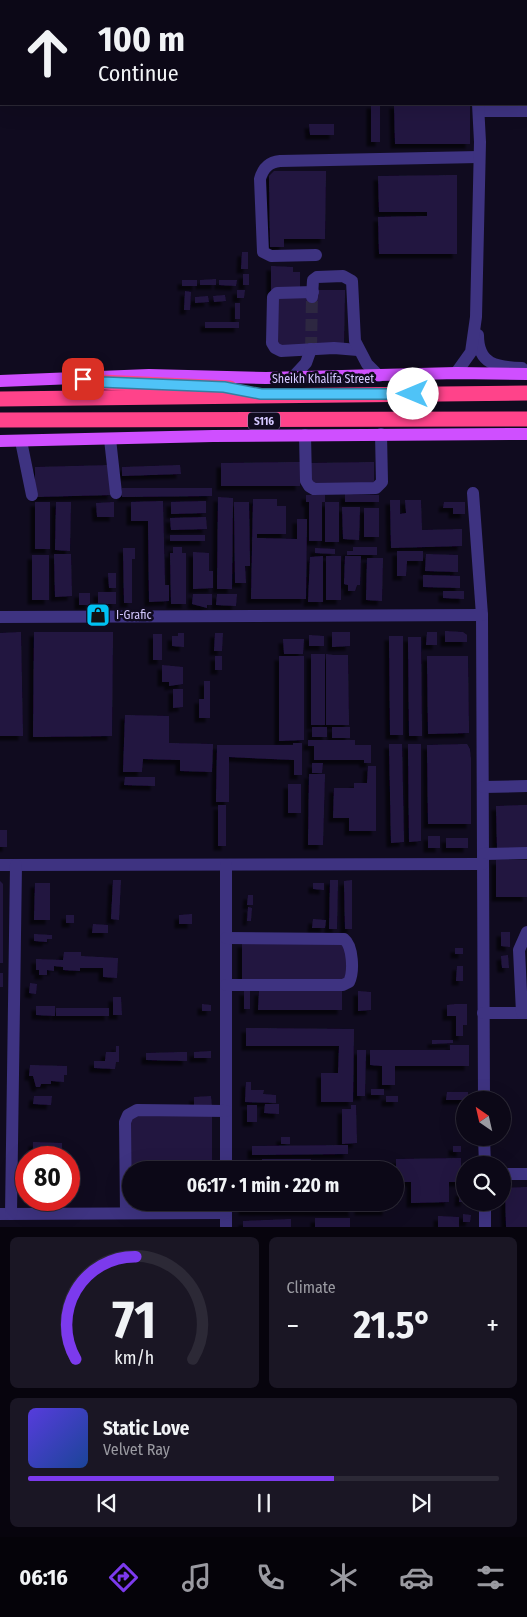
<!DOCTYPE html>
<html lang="en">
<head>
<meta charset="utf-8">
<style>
  body { margin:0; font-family:"Fira Sans Condensed",sans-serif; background:#1a1624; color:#f1f3f6; height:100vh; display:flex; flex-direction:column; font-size:19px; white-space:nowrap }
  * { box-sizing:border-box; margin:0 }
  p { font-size:16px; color:#9a9aa1 }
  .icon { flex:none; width:28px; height:28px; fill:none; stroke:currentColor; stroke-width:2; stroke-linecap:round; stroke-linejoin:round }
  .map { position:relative; height:1227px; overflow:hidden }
  .side { display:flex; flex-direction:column; gap:10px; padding:10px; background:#07040d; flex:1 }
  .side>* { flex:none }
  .banner { position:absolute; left:0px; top:0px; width:528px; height:105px; box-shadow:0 5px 20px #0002,0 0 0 1px #2c2936; background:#0c0817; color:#f1f3f6; overflow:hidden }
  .needle { width:32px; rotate:326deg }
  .buttons { position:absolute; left:456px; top:1091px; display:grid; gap:10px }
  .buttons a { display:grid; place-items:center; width:55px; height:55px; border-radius:50%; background:#0c0817; box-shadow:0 5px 20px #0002,0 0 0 1px #2c2936; font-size:25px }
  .speed { position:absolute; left:15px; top:1146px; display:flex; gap:10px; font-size:25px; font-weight:700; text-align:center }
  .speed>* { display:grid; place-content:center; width:65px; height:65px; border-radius:50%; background:#0c0817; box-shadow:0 5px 20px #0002,0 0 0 1px #2c2936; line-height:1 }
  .speed .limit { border:8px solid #d22; background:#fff; color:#111 }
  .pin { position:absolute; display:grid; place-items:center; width:42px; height:42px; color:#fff; margin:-21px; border-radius:10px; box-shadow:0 2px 8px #0006 }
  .me { position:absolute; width:55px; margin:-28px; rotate:270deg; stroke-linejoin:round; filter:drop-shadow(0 0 4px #0008) }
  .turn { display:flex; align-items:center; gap:18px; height:105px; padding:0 15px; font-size:22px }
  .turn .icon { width:65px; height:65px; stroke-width:2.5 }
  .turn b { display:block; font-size:35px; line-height:42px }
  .big { font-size:38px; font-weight:700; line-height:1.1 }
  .side .widget { flex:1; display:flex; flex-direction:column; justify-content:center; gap:8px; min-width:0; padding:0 18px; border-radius:8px; background:#1a1624 }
  .side .dial { align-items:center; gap:0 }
  .dial svg { height:130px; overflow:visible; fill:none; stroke:#2c2936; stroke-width:7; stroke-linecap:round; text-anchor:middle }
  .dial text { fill:#f1f3f6; stroke:none }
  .song { display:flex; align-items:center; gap:15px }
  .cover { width:60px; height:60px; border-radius:8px; background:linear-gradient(135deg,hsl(250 70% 55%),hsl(220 70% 35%)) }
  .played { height:5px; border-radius:2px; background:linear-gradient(90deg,#7c3aed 65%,#2c2936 65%) }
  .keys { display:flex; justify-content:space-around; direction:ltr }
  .heat { display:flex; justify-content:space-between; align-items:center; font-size:28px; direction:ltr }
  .side .tiles { flex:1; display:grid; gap:10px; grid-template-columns:1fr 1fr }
  .widget:last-child { grid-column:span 2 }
  .trip { position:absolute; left:122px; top:1161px; width:282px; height:50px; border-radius:25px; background:#0c0817; box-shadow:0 5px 20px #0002,0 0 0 1px #2c2936; font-weight:700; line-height:50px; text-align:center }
  .tabs { display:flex; height:80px; justify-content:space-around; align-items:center; background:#050309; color:#9a9aa1 }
  .tabs .icon { width:35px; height:35px }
  .tabs .current { color:#7c3aed }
  .tabs b { font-size:22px; color:#f1f3f6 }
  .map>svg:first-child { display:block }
  .building { fill:#231641; filter:url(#shadow) }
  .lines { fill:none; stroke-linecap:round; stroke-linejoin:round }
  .minor-tunnel { stroke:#2d2741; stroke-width:12; stroke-dasharray:12 6; stroke-linecap:butt }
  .minor { stroke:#3e3381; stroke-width:12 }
  .major { stroke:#cf4fff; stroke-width:12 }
  .highway { stroke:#ff438a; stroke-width:15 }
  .route-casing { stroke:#337fa1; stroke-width:12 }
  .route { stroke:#4fc3f7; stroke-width:9 }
  .labels { text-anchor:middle; stroke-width:5; stroke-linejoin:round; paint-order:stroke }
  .shield { fill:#100b1f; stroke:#998fbc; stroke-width:1 }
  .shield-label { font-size:11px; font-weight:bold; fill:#d4c8ff }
  .street-label { font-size:12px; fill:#d4c8ff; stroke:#100b1f }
  .poi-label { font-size:12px; fill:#d4c8ff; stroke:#100b1f; text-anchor:start }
</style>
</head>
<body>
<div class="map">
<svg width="527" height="1227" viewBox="0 0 527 1227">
  <defs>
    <filter id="shadow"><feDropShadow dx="-4.5" dy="4.5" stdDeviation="1" flood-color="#0009"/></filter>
  </defs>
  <rect width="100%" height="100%" fill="#100b1f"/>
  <g class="building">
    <rect x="371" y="104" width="9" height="38"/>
    <path d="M 394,104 L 470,104 L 470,144 L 395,144 Z"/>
    <path d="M 309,124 L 334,124 L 334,135 L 310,135 Z"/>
    <path d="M 274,171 L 326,171 L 325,239 L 284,239 L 284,247 L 270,247 L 269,176 Z"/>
    <path d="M 457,175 L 457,254 L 379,254 L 378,217 L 427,216 L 427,212 L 379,212 L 378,176 Z"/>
    <path d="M 242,252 L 248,252 L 248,269 L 241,269 Z"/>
    <path d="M 271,266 L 293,267 L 293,272 L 300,272 L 300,289 L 278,287 L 278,293 L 271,293 Z"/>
    <rect x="243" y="274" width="6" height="11"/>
    <path d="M 216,279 L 216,285 L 200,285 L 200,280 Z"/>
    <rect x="182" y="280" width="15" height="6"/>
    <path d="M 219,280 L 237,280 L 236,286 L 219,285 Z"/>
    <path d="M 237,290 L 245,290 L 244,298 L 237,298 Z"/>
    <path d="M 318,290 L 345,290 L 344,346 L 281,349 L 275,342 L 276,296 Z"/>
    <path d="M 185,291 L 191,292 L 190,310 L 184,310 Z"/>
    <path d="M 225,295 L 226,301 L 214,302 L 213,296 Z"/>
    <path d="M 208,296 L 209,302 L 195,303 L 195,297 Z"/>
    <rect x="235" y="303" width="5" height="16"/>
    <rect x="205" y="322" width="34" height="6"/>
    <path d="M 300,462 L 300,486 L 221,486 L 221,463 Z"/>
    <path d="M 374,462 L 374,484 L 309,485 L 309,463 Z"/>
    <path d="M 112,465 L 112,495 L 35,497 L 35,467 Z"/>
    <path d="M 180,465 L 181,474 L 122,476 L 122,467 Z"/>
    <path d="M 122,488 L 212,488 L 212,496 L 122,497 Z"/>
    <path d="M 345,494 L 379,495 L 379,502 L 345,502 Z"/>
    <path d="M 306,495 L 325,495 L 325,502 L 322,502 L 322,541 L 309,541 L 309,502 L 306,502 Z"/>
    <path d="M 218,497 L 233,498 L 232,589 L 217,589 Z"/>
    <path d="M 253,499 L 277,499 L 277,506 L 286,506 L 286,534 L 257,534 L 257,538 L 297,539 L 297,519 L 307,519 L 306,599 L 251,599 Z"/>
    <path d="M 390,500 L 400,500 L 400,514 L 406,513 L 405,500 L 421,500 L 422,530 L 462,529 L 462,546 L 391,548 Z"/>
    <path d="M 163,501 L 165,585 L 169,585 L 169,601 L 149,602 L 148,521 L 131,521 L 131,502 Z"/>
    <path d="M 206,501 L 206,513 L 171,514 L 171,502 Z"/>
    <rect x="35" y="502" width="15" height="47"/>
    <path d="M 56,502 L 71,502 L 70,551 L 55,550 Z"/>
    <path d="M 114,502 L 114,517 L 97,517 L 96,503 Z"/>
    <path d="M 234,502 L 249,502 L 250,566 L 245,566 L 246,583 L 235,583 Z"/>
    <rect x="325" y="502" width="14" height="40"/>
    <path d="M 444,502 L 465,502 L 465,514 L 453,514 L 453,508 L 443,508 Z"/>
    <path d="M 342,507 L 360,507 L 359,540 L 343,539 Z"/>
    <rect x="364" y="508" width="15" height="29"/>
    <path d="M 206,517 L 207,529 L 171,530 L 170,518 Z"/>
    <rect x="170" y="535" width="35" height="6"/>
    <path d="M 173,547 L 182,547 L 182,553 L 186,553 L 186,604 L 171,604 L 170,553 L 173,553 Z"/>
    <path d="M 353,547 L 377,547 L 377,555 L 347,555 L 347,551 L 353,551 Z"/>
    <path d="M 123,548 L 135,548 L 135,559 L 132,559 L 132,603 L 124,603 Z"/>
    <path d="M 315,548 L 335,549 L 335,554 L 315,553 Z"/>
    <path d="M 397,551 L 423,551 L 423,561 L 407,561 L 406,576 L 397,576 Z"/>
    <path d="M 193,552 L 209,553 L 209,571 L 213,571 L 213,588 L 193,589 Z"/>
    <path d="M 54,554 L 71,554 L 72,596 L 55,597 Z"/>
    <path d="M 426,554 L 458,555 L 458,572 L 425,571 Z"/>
    <rect x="32" y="555" width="17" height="45"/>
    <path d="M 323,556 L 323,602 L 308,602 L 310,557 Z"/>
    <rect x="326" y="556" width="15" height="44"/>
    <path d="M 345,556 L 361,556 L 360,585 L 357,585 L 355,591 L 348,591 L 348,585 L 344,584 Z"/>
    <path d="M 367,558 L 383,558 L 382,601 L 366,600 Z"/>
    <path d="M 108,573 L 116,573 L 116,588 L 109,588 Z"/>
    <path d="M 423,575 L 460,576 L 460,588 L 423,587 Z"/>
    <path d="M 443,591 L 464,591 L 464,599 L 443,598 Z"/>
    <rect x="98" y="592" width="18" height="12"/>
    <rect x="79" y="593" width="11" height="12"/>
    <path d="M 193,594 L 212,594 L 212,605 L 207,605 L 207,608 L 192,604 Z"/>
    <path d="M 217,594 L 237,594 L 236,606 L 216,605 Z"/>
    <path d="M 445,631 L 463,632 L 467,635 L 467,642 L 445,642 Z"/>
    <path d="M 21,632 L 23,736 L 0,736 L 0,633 Z"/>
    <path d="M 34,632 L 113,632 L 112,736 L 33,737 Z"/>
    <path d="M 332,632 L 350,632 L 350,646 L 332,647 Z"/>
    <path d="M 427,632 L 437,632 L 437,645 L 426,645 Z"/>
    <path d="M 178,633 L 184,633 L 184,647 L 172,646 L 172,636 L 178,636 Z"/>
    <path d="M 215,633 L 223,633 L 222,651 L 214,651 Z"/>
    <rect x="153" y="634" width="9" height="26"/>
    <path d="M 309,635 L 324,636 L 324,646 L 309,646 Z"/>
    <path d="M 389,636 L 403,636 L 403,735 L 390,735 Z"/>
    <path d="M 408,637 L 421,637 L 422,736 L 409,736 Z"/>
    <path d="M 283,639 L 304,639 L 303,654 L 284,654 Z"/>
    <rect x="311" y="654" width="14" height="71"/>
    <path d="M 326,654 L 334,655 L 334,672 L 334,655 L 348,655 L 349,725 L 326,725 Z"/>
    <rect x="215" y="656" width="7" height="14"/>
    <path d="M 279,656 L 304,656 L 304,740 L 279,741 Z"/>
    <path d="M 427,656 L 468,656 L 469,733 L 428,734 Z"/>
    <path d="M 162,665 L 183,667 L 183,684 L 169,686 L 169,682 L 162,682 Z"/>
    <path d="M 204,681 L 210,681 L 210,718 L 199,718 L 199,699 L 204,699 Z"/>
    <path d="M 173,689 L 183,689 L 183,707 L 173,708 Z"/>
    <path d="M 125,715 L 169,716 L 169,743 L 213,744 L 212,772 L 180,771 L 180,760 L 143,759 L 142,772 L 123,772 Z"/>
    <rect x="312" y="727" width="15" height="10"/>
    <rect x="332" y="727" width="18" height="11"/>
    <path d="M 308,740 L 355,740 L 355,745 L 371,745 L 371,763 L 364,763 L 364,760 L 314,760 L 314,746 L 308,746 Z"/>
    <path d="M 293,743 L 302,743 L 302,775 L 294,775 L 294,760 L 229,757 L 229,802 L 216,802 L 217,745 L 293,745 Z"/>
    <path d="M 389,744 L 402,744 L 404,842 L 391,843 Z"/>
    <path d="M 408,744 L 421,744 L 421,841 L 409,842 Z"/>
    <path d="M 467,744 L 470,749 L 471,760 L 471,824 L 428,824 L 427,745 Z"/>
    <path d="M 312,763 L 323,763 L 322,773 L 312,773 Z"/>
    <path d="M 368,766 L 376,766 L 376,831 L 349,831 L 349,818 L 333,818 L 334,788 L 354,788 L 354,783 L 367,783 Z"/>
    <path d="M 309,774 L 325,774 L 323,845 L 308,845 Z"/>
    <path d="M 125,777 L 155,777 L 155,786 L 124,785 Z"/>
    <rect x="288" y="784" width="13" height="29"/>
    <rect x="218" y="805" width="8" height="41"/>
    <path d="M 527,805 L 527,849 L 497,849 L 496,806 Z"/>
    <rect x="0" y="830" width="7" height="17"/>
    <rect x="428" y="836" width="12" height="12"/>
    <rect x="446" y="838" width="22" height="10"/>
    <rect x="496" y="860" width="31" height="37"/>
    <path d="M 113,880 L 121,880 L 119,920 L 111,919 Z"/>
    <path d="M 330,880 L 338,880 L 337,929 L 329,929 Z"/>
    <path d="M 352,880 L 352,929 L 345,929 L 344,881 Z"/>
    <path d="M 0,881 L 3,884 L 3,963 L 0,963 Z"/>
    <path d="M 35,883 L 50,883 L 50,920 L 34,920 Z"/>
    <path d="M 313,883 L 324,883 L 324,890 L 313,889 Z"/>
    <path d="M 248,895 L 253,895 L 253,905 L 247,905 Z"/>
    <path d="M 248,907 L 252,908 L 251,921 L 247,921 Z"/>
    <path d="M 192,914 L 192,924 L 179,924 L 179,915 Z"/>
    <rect x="66" y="915" width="8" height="8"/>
    <path d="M 313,919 L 326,920 L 325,928 L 312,928 Z"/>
    <path d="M 93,924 L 108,925 L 108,933 L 92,933 Z"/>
    <path d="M 501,932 L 510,932 L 510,947 L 501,946 Z"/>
    <path d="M 34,934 L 52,935 L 52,939 L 47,939 L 47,942 L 34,941 Z"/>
    <path d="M 242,943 L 345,943 L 348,978 L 342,982 L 242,983 Z"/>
    <rect x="455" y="948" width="8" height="6"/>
    <path d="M 64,952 L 81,952 L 81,956 L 118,958 L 117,978 L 103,977 L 103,968 L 80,968 L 80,971 L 63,970 L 63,967 L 54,966 L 54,971 L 47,970 L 47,975 L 39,975 L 39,970 L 36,970 L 36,959 L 63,960 Z"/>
    <path d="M 508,955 L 509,968 L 502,968 L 501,956 Z"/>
    <path d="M 457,966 L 463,966 L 463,981 L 456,981 Z"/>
    <rect x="0" y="973" width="3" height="14"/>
    <path d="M 30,983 L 37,984 L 36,994 L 29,993 Z"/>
    <rect x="244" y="991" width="6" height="18"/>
    <path d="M 259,991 L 342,991 L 342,1010 L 258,1010 Z"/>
    <path d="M 358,991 L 371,992 L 371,1010 L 358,1011 Z"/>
    <path d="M 113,997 L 121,997 L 122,1015 L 113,1015 Z"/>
    <path d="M 202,1004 L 211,1005 L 211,1011 L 202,1011 Z"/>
    <path d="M 456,1004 L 467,1004 L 467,1025 L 463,1025 L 463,1036 L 456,1036 L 456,1016 L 447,1016 L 447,1005 Z"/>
    <path d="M 36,1006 L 55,1006 L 55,1016 L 36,1015 Z"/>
    <rect x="56" y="1008" width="53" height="8"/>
    <path d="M 246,1028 L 354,1029 L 353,1102 L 321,1102 L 321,1073 L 338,1073 L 339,1046 L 246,1046 Z"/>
    <path d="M 432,1040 L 453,1040 L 453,1043 L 432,1044 Z"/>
    <path d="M 450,1045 L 469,1045 L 469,1066 L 395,1066 L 395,1085 L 382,1085 L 382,1066 L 370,1065 L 370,1050 L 450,1050 Z"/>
    <path d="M 116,1046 L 119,1046 L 119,1062 L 116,1062 L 115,1069 L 94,1068 L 94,1061 L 105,1061 L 106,1052 L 116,1052 Z"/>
    <path d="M 357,1050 L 366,1050 L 365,1096 L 357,1096 Z"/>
    <path d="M 211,1051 L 211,1058 L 194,1058 L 194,1052 Z"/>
    <path d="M 182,1052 L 187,1052 L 187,1061 L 146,1060 L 146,1053 Z"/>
    <path d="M 30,1065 L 67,1066 L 67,1075 L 64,1075 L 64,1082 L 51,1081 L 51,1084 L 41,1084 L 40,1087 L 36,1087 L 33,1076 L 29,1076 Z"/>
    <path d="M 246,1082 L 251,1082 L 251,1090 L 264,1090 L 263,1094 L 276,1095 L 276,1103 L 245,1102 Z"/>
    <rect x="371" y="1089" width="13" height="6"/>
    <path d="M 447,1092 L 468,1092 L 468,1100 L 446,1100 Z"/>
    <path d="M 34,1096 L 52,1096 L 51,1105 L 33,1104 Z"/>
    <path d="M 211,1096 L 212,1107 L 194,1107 L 194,1097 Z"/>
    <rect x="386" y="1096" width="12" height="6"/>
    <path d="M 265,1104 L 279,1104 L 279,1114 L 264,1113 Z"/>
    <rect x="247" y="1105" width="10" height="17"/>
    <path d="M 351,1105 L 356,1105 L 357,1143 L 342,1144 L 342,1109 L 351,1109 Z"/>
    <path d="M 128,1116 L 212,1116 L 212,1170 L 131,1170 Z"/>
    <rect x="281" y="1137" width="9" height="7"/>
    <path d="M 33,1142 L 62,1143 L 62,1150 L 33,1149 Z"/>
    <path d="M 348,1145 L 348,1154 L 252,1155 L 252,1146 Z"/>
    <rect x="453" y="1146" width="8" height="6"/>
    <path d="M 461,1158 L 461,1182 L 449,1182 L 449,1202 L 411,1203 L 411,1182 L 396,1182 L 396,1159 Z"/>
    <rect x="262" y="1159" width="49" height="11"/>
    <path d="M 246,1160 L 256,1161 L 255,1168 L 245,1170 Z"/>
    <path d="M 360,1160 L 374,1160 L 373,1170 L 360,1170 Z"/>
    <path d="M 338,1161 L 355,1162 L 355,1170 L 338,1170 Z"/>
    <path d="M 527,1187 L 527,1227 L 506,1227 L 505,1188 Z"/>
    <path d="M 460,1191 L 465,1192 L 465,1202 L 459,1202 Z"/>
    <path d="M 243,1202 L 353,1204 L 353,1212 L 243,1211 Z"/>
    <rect x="359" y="1202" width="28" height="9"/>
    <path d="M 463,1214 L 471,1215 L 470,1222 L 463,1222 Z"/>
    <path d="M 438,1216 L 459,1217 L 459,1227 L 438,1227 Z"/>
    <rect x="315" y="1218" width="35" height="9"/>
    <path d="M 291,1219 L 291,1227 L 243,1227 L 243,1221 Z"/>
  </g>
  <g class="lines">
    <path class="minor-tunnel" d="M 311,349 L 312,297"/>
    <g class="minor">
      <path d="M 205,0 L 206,1"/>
      <path d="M 0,1 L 51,0"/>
      <path d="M 478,1 L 478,0"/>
      <path d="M 526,40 L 527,40"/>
      <path d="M 479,111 L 527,111"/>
      <path d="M 316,255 L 271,256 L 263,252 L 260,179 C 263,168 269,162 280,161 L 479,157"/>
      <path d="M 313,292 L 277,293 L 273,297 L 272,343 L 275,348 L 281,351 L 334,348 L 358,350"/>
      <path d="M 312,297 L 313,280 L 317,277 L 343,276 L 352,281 L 355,341 L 367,364 L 379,376"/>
      <path d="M 478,335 C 478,365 497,367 522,368"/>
      <path d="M 456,373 L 471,352 L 476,317 L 480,142 L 478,104"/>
      <path d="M 293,377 L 306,363 L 311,349"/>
      <path d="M 305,435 L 306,481 L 309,486 L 314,489 L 376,488 L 382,482 L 381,434"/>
      <path d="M 110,439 L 116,493"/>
      <path d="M 21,441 L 32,495"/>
      <path d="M 473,493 L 482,615 L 484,1100"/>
      <path d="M 0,617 L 482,615"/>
      <path d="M 483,787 L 527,786"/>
      <path d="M 483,854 L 527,853"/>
      <path d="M 0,865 L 483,864"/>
      <path d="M 226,865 L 226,1170"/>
      <path d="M 226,938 L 344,939 C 353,946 354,972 349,982 L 343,985 L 226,985"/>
      <path d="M 483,1013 L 527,1013"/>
      <path d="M 522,1013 L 519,950 L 527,932"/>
      <path d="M 484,1138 L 485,1165"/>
      <path d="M 502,1174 L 527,1174"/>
      <path d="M 226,1202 L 226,1227"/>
      <path d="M 485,1202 L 485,1227"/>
      <path d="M 126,1213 L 125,1122 L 128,1115 L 137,1110 L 226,1111"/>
      <path d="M 0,1214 L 226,1213"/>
      <path d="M 11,1214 L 16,865"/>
    </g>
    <g class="major">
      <path d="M 0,381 L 149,375 L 266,378 L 456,373 L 527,374"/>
      <path d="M 0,441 L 213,436 L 527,434"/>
    </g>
    <g class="highway">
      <path d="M 83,379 L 101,382 L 230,388"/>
      <path d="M 0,399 L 527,393"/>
      <path d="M 0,420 L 527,419"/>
    </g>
  </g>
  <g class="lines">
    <g class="route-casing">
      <path id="route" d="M 83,379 L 101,382 L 224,387 L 261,394 L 413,394"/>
    </g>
    <use href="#route" class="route"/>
  </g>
  <defs>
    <g id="shop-square" transform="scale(1.25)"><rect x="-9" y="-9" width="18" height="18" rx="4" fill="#00c2f3" stroke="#100b1f"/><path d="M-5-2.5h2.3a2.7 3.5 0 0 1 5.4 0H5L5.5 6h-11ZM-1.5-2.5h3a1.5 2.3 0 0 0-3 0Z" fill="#111"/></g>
  </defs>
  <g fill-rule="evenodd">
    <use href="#shop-square" x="98" y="615"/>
  </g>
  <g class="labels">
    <rect class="shield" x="248" y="412.5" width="32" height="17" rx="4"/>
    <g class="shield-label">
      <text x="264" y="425">S116</text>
    </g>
    <g class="street-label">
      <text x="323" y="383">Sheikh Khalifa Street</text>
    </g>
    <g class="poi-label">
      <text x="116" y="619">I-Grafic</text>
    </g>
  </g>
</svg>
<div class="buttons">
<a><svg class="needle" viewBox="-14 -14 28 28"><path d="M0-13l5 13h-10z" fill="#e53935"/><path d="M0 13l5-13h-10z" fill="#9a9aa1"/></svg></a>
<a><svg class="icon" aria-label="search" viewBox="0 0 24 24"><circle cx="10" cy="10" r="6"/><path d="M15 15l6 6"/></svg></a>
</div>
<div class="speed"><div class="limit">80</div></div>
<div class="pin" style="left:83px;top:379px;background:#d93025"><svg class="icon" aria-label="arrive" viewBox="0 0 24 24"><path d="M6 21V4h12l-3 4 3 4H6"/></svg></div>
<svg class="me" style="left:413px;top:394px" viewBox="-20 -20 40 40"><circle r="19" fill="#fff"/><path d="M0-13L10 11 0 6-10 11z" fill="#4fc3f7"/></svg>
<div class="trip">06:17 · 1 min · 220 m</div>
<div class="banner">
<div class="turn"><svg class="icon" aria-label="ahead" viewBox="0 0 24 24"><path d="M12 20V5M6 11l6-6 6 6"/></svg><div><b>100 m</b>Continue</div></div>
</div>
</div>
<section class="side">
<div class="tiles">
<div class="widget dial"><svg viewBox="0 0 100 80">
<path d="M14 69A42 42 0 1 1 86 69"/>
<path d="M14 69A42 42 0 0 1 51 6" stroke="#7c3aed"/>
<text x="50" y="56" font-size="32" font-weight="700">71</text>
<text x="50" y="72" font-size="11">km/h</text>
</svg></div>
<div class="widget"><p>Climate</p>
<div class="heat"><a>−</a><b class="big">21.5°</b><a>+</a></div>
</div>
<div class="widget">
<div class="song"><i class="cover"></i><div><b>Static Love</b><p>Velvet Ray</p></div></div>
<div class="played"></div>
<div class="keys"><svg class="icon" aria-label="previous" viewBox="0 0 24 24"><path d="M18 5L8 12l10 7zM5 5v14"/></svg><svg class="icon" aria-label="pause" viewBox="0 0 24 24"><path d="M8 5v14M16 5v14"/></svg><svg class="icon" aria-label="next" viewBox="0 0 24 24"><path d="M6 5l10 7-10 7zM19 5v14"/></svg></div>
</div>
</div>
</section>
<nav class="tabs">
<b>06:16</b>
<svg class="icon current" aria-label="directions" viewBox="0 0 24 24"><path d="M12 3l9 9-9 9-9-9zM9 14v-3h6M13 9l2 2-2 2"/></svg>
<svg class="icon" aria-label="music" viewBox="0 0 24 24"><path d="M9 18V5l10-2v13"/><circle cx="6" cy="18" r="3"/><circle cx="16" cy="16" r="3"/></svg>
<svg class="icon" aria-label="phone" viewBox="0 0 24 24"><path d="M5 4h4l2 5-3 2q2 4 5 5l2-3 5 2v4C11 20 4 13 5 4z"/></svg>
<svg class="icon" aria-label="climate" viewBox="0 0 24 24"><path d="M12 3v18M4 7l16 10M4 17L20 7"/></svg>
<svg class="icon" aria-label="car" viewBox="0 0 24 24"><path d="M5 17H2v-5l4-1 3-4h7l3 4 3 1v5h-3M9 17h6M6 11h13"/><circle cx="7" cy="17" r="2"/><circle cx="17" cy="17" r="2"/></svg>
<svg class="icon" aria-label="filters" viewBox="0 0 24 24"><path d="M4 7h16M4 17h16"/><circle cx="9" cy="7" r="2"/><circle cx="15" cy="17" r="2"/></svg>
</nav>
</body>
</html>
